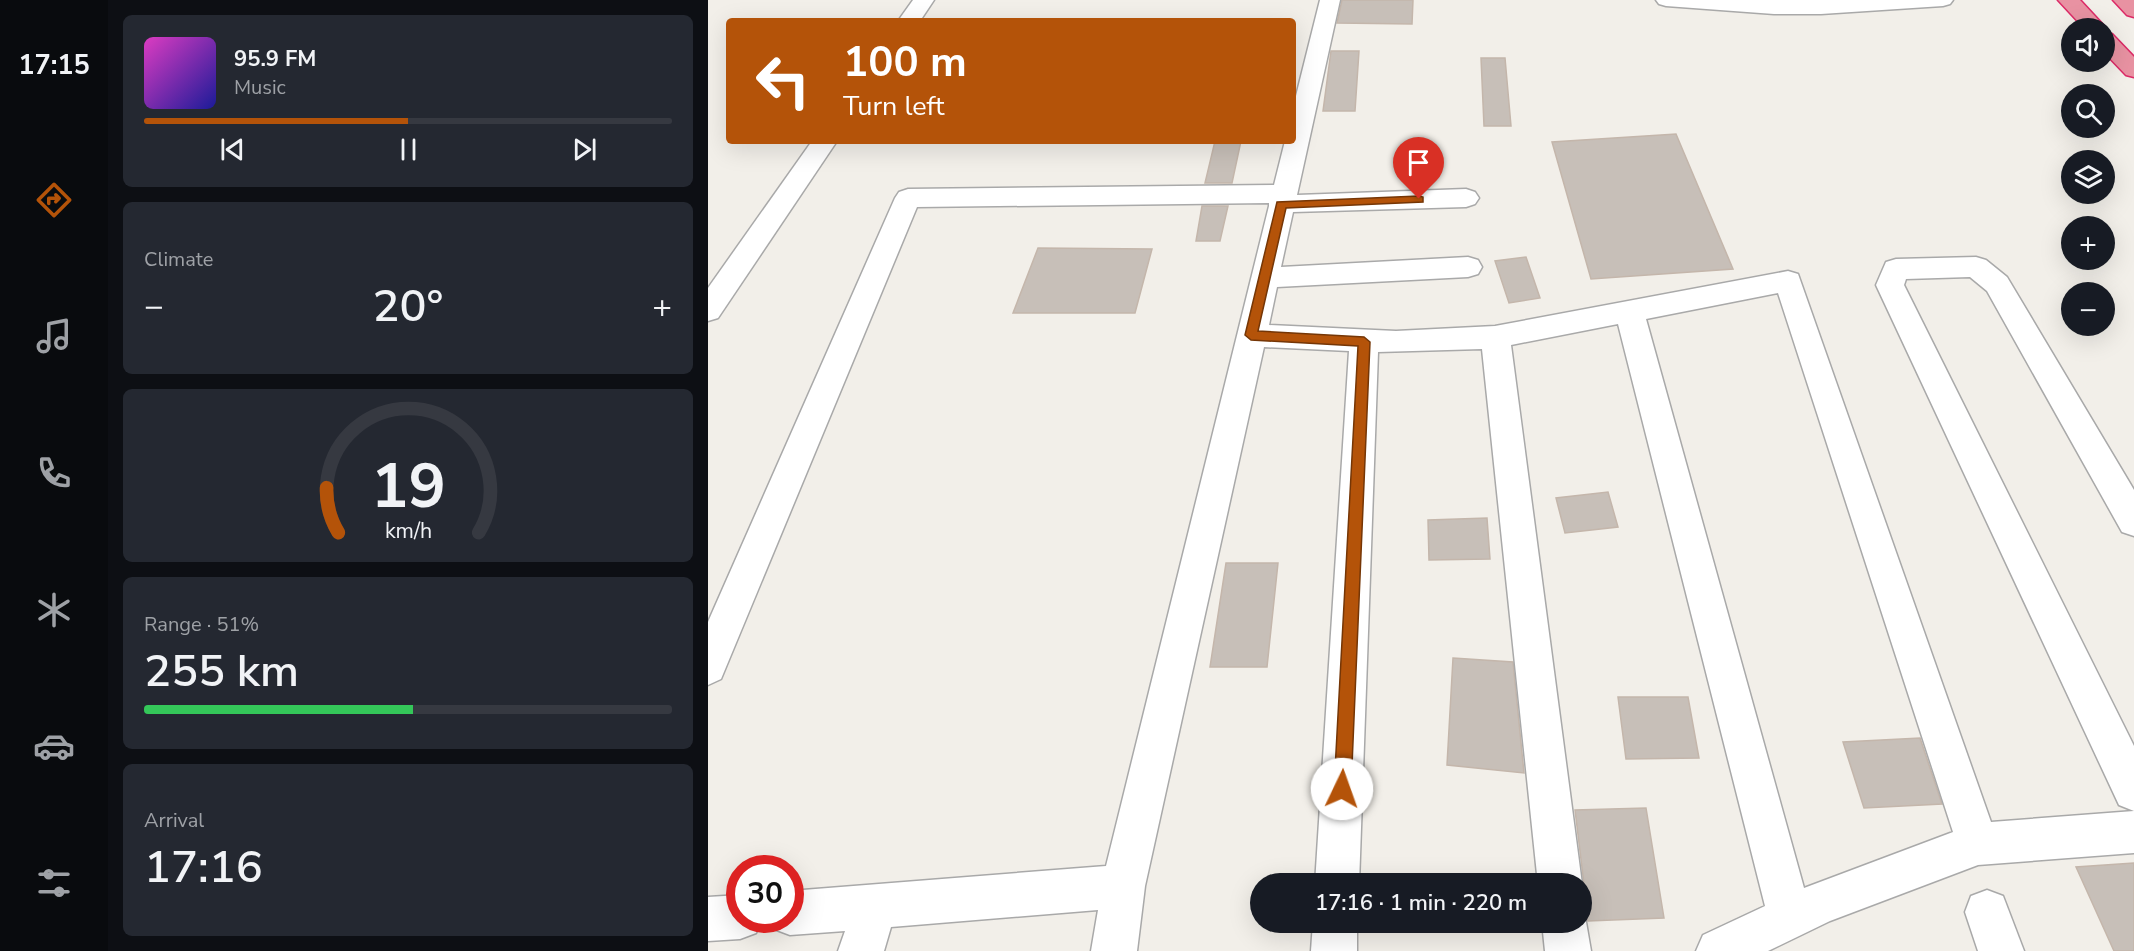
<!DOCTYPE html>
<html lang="en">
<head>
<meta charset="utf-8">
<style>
  body { margin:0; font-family:"Nunito Sans",sans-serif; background:#242831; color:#f1f3f6; height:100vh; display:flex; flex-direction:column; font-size:22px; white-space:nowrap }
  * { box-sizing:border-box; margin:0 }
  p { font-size:20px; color:#9ea1a6 }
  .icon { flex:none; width:33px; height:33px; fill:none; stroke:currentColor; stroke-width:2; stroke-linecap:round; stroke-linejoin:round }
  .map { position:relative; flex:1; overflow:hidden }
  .side { display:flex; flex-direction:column; gap:15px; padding:15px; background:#0d0f14; width:600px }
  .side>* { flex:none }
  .top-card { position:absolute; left:18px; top:18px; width:570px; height:126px; border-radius:6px; box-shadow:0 6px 24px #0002; background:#b45309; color:#fff; overflow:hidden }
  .fabs { position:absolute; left:1353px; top:18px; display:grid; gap:12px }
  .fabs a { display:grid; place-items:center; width:54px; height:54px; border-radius:50%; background:#171b24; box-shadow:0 6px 24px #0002; font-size:30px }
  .speed { position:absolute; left:18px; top:855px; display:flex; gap:12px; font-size:30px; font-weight:700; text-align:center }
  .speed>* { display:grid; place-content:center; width:78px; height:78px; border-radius:50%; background:#171b24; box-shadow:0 6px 24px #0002; line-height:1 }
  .speed .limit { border:9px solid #d22; background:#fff; color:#111 }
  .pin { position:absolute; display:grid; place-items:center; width:51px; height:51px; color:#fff; margin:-62px -26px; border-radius:50% 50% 50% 0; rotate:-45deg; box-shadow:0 0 6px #0007 }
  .pin .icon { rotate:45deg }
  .me { position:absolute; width:66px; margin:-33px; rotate:3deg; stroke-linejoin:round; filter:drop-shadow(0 0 4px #0008) }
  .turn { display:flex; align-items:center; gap:21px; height:126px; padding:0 18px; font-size:27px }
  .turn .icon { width:78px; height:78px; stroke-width:2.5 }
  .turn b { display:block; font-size:42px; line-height:51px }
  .big { font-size:45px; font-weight:600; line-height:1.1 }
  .side .widget { flex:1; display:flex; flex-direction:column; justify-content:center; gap:9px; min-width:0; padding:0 21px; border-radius:9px; background:#242831 }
  .side .dial { align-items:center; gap:0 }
  .dial svg { height:156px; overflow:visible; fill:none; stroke:#363941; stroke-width:7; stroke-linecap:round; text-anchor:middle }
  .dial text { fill:#f1f3f6; stroke:none }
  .song { display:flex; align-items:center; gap:18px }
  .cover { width:72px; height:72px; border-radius:9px; background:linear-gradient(135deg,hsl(310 70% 55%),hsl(240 70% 35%)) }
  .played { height:6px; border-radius:3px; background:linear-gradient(90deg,#b45309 50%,#363941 50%) }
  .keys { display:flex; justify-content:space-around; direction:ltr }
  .heat { display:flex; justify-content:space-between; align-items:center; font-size:33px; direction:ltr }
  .charge { height:9px; border-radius:4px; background:linear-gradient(90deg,#34c759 51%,#363941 0) }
  .trip { position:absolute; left:542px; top:873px; width:342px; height:60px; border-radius:30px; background:#171b24; box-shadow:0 6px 24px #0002; font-weight:600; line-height:60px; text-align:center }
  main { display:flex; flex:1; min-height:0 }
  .menu { display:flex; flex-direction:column; width:108px; justify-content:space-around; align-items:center; background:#090b0e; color:#9ea1a6 }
  .menu .icon { width:42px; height:42px }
  .menu .on { color:#b45309 }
  .menu b { font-size:27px; color:#f1f3f6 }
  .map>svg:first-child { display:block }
  .building { fill:#c7bfb8; stroke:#c4b6ab; stroke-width:1.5 }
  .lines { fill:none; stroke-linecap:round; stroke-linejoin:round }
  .minor-casing { stroke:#a9a9a9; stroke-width:3 }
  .highway-casing { stroke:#dc2a67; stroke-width:3 }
  .minor { fill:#fff; fill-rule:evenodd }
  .highway { fill:#e892a2; fill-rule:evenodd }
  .route { fill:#b45309; stroke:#753606; stroke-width:1.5 }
</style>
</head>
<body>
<main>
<nav class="menu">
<b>17:15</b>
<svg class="icon on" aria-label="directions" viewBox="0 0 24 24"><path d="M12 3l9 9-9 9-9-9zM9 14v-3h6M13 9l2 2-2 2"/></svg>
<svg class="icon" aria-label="music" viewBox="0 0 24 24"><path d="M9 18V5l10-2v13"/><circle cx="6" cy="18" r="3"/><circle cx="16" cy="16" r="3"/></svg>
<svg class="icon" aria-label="phone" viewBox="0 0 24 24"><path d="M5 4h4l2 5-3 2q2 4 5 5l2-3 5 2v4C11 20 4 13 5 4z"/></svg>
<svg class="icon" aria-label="climate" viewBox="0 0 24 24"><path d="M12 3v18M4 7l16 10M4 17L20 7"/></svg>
<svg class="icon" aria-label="car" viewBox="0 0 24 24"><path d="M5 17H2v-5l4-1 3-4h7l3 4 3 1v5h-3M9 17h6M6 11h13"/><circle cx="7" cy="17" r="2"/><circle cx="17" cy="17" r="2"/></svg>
<svg class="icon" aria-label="filters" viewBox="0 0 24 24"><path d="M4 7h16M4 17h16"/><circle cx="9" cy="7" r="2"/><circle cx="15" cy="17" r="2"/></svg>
</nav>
<section class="side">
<div class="widget">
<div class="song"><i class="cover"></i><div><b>95.9 FM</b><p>Music</p></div></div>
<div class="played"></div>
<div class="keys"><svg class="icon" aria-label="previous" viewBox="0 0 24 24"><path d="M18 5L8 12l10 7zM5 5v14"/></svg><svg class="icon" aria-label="pause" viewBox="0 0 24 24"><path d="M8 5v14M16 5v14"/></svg><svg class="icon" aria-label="next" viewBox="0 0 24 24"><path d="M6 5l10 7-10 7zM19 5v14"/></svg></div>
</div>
<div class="widget"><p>Climate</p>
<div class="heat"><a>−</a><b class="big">20°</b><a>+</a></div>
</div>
<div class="widget dial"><svg viewBox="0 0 100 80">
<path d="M14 69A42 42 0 1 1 86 69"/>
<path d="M14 69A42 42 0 0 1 8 46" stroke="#b45309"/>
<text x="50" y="56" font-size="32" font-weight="700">19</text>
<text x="50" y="72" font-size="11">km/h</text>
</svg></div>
<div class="widget"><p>Range · 51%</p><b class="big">255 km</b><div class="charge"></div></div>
<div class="widget"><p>Arrival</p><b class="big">17:16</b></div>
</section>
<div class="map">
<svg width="1426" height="951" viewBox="0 0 1426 951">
  <rect width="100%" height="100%" fill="#f2efe9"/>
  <g class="building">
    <path d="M 634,0 L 705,0 L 704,24 L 629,23 Z"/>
    <path d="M 623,51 L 651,51 L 647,111 L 615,111 Z"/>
    <path d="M 773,58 L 797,58 L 803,126 L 776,126 Z"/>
    <path d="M 968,134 L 1025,269 L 883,279 L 844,142 Z"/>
    <path d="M 507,141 L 533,141 L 524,183 L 497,183 Z"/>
    <path d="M 494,206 L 520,206 L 512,241 L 488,241 Z"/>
    <path d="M 330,248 L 444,249 L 427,313 L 305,313 Z"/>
    <path d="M 818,257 L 832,298 L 801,303 L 787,261 Z"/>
    <path d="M 900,492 L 910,527 L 857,533 L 848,498 Z"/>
    <path d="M 779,518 L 782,559 L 721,560 L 720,520 Z"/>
    <path d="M 518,563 L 570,563 L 559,667 L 502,667 Z"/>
    <path d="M 745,658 L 805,662 L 816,773 L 739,765 Z"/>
    <path d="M 910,697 L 980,697 L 991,758 L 918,759 Z"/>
    <path d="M 1212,738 L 1234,804 L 1156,808 L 1135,742 Z"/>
    <path d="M 938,808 L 956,918 L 880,921 L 873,907 L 873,888 L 876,884 L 867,810 Z"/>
    <path d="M 1426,863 L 1426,951 L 1406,951 L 1368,867 Z"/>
  </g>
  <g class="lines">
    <g class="minor-casing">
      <g id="minor">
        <path d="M 205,0 L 226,0 L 212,21 L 190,21 Z"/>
        <path d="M 612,0 L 632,0 L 589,195 L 758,189 L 767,192 L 771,198 L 767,204 L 758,207 L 585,212 L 573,267 L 760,257 L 770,260 L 774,267 L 770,274 L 760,277 L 569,287 L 561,325 L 688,331 L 787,326 L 1080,271 L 1090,274 L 1283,822 L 1426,811 L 1426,853 L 1270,865 L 1122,921 L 1060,951 L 988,951 L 995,935 L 1057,906 L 910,324 L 803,345 L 874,884 L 873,886 L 873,884 L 830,884 L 774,349 L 670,352 L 651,884 L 607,884 L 641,351 L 556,347 L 437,886 L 429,951 L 383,951 L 390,910 L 183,927 L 176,951 L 130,951 L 137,931 L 82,935 L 66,929 L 63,920 L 82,920 L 82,891 L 398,866 L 561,206 L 561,203 L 209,207 L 13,679 L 0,685 L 0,622 L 187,198 L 191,192 L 200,189 L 566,185 L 577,141 L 585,141 L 585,108 ZM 1070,293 L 1245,832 L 1096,888 L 938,319 Z"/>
        <path d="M 948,0 L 1245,0 L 1242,4 L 1235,6 L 1113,14 L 1066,14 L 958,6 L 951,4 Z"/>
        <path d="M 104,141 L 129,141 L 10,318 L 0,321 L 0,288 Z"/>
        <path d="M 1268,257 L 1278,260 L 1299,277 L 1426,490 L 1426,536 L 1414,532 L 1279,291 L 1262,277 L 1198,279 L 1196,285 L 1426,746 L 1426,811 L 1411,805 L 1168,285 L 1178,262 L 1188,259 Z"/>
        <path d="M 1279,890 L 1295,896 L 1316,951 L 1270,951 L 1257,912 L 1263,896 Z"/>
        <path d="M 32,895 L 32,920 L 53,920 L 48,933 L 32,939 L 0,941 L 0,897 Z"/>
        <path d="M 873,909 L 878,922 L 883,951 L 837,951 L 834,922 L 873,922 Z"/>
        <path d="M 605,922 L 649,922 L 649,951 L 603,951 Z"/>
      </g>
    </g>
    <g class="highway-casing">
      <g id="highway">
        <path d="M 1350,0 L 1372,0 L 1398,28 L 1376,28 Z"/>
        <path d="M 1405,0 L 1426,0 L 1426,17 L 1419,15 Z"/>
        <path d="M 1396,33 L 1404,34 L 1426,57 L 1426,77 L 1418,75 L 1396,52 Z"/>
      </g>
    </g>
    <use href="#minor" class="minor"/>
    <use href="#highway" class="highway"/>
  </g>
  <path class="route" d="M 711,196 L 715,197 L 715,202 L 578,208 L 550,331 L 656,337 L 662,342 L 643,789 L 640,795 L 634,798 L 628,795 L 626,789 L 650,346 L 543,340 L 537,335 L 569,202 Z"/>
</svg>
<div class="fabs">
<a><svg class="icon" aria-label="sound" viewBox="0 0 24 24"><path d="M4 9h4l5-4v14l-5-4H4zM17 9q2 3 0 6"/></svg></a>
<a><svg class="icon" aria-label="search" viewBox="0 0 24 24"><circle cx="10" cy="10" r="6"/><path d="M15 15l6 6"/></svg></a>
<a><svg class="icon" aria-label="layers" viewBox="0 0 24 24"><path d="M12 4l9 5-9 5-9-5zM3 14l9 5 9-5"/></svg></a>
<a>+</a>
<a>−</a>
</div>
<div class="speed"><div class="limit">30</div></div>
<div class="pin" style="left:711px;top:199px;background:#d93025"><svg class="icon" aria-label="arrive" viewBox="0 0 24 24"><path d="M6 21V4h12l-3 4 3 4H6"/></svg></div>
<svg class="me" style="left:634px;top:789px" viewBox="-20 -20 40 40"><circle r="19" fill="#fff"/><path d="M0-13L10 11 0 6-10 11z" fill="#b45309"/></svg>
<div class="trip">17:16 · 1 min · 220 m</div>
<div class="top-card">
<div class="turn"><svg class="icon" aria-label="left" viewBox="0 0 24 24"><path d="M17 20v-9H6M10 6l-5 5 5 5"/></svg><div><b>100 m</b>Turn left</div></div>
</div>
</div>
</main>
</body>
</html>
